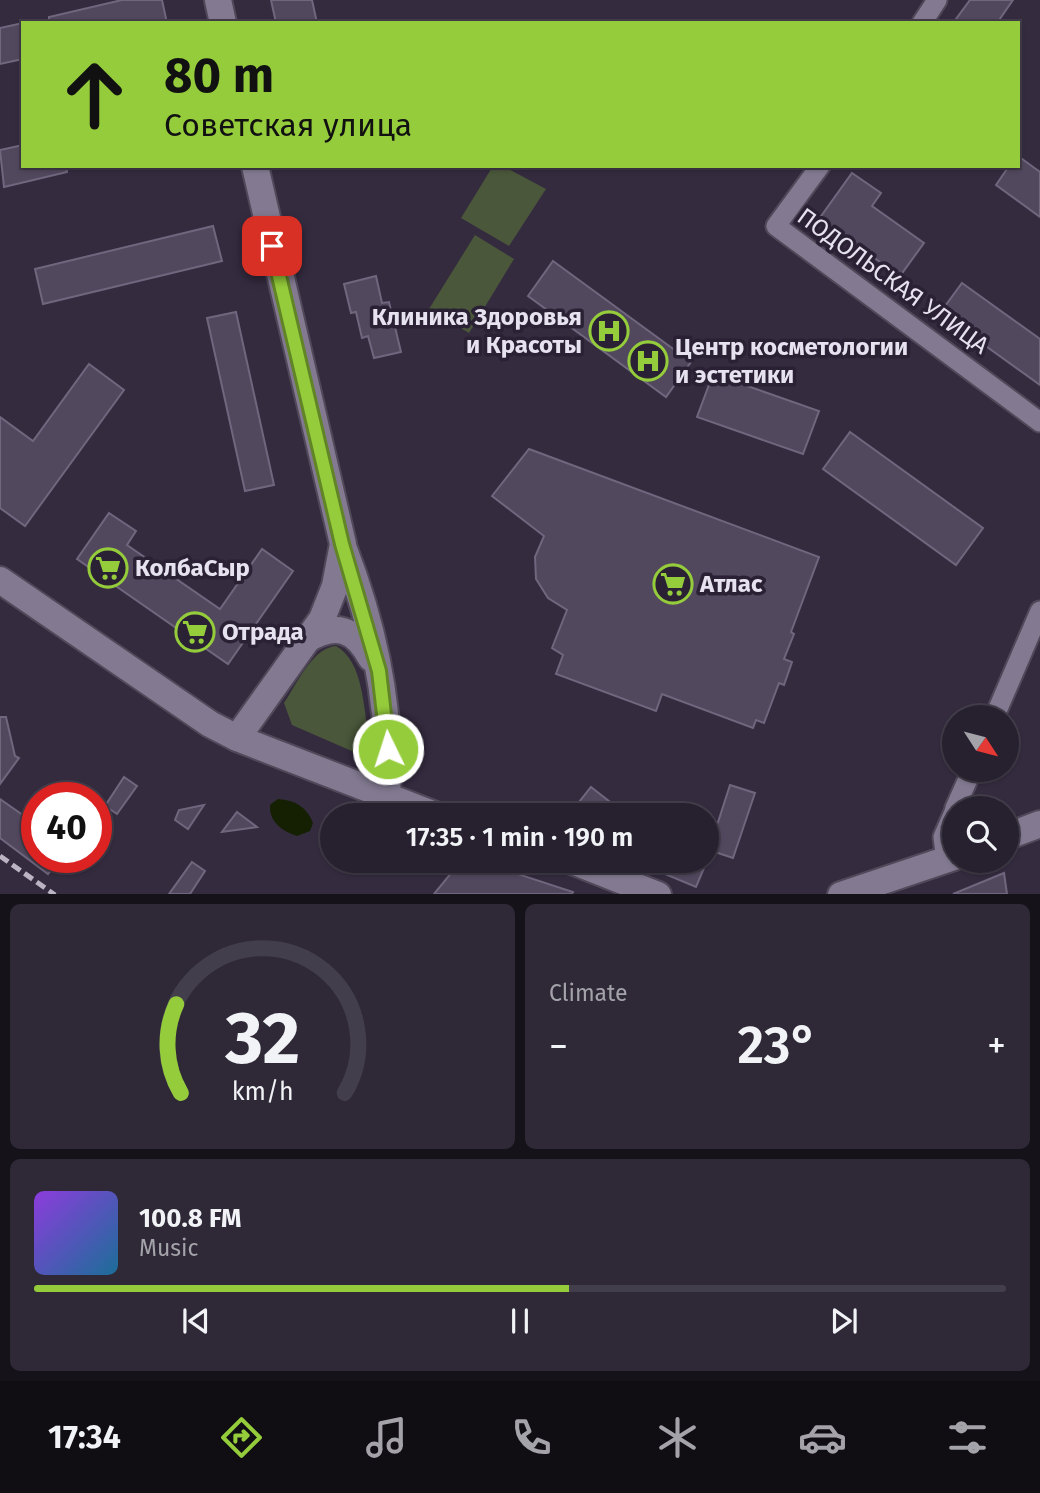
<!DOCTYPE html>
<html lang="en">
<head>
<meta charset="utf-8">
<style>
  body { margin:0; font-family:"Fira Sans",sans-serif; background:#2f2837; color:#f1f3f6; height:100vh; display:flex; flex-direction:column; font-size:26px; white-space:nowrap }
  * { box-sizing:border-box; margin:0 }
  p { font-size:23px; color:#a4a3aa }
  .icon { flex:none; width:38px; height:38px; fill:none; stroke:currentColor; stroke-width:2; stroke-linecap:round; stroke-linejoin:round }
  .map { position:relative; height:894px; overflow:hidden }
  .sheet { display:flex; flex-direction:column; gap:10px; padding:10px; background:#15121a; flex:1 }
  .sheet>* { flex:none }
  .top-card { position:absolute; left:21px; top:21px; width:999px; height:147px; border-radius:0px; box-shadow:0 2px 5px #0004,0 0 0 2px #433e4b; background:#95cc3b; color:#111; overflow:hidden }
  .needle { width:46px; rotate:126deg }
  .controls { position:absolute; left:942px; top:705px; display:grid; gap:14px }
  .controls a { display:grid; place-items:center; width:77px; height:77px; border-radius:50%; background:#27202f; box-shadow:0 2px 5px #0004,0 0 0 2px #433e4b; font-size:35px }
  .speed { position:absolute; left:21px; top:782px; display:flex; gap:14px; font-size:35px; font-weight:700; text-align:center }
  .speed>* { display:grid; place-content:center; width:91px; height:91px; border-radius:50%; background:#27202f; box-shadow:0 2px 5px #0004,0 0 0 2px #433e4b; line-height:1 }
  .speed .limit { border:10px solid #d22; background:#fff; color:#111 }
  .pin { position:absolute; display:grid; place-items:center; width:60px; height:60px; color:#fff; margin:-30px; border-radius:14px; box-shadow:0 4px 10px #0006 }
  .me { position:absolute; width:77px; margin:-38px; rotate:356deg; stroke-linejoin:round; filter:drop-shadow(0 0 5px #0008) }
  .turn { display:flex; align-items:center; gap:24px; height:147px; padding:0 28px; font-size:32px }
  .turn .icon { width:91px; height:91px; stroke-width:2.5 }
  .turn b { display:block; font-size:49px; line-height:60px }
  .big { font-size:52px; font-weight:600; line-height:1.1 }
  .sheet .widget { flex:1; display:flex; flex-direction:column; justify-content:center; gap:10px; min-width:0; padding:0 24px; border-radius:10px; background:#2f2837 }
  .sheet .dial { align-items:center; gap:0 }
  .dial svg { height:182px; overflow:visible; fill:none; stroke:#433e4b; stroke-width:7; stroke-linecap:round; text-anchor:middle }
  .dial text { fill:#f1f3f6; stroke:none }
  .song { display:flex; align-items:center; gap:21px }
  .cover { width:84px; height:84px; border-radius:10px; background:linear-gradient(135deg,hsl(270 70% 55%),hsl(200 70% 35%)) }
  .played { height:7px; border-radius:4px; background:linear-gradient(90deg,#95cc3b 55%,#433e4b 55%) }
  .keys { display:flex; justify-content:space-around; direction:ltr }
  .heat { display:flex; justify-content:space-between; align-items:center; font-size:38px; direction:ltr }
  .sheet .tiles { flex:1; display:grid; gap:10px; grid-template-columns:1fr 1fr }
  .widget:last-child { grid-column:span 2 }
  .trip { position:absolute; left:320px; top:803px; width:399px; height:70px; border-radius:35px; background:#27202f; box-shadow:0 2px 5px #0004,0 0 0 2px #433e4b; font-weight:600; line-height:70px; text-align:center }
  .menu { display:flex; height:112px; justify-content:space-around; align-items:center; background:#100d13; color:#a4a3aa }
  .menu .icon { width:49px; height:49px }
  .menu .current { color:#95cc3b }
  .menu b { font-size:32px; color:#f1f3f6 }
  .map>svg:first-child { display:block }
  .green { fill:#4a573a }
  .water { fill:#142001 }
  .building { fill:#52485e; stroke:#70667d; stroke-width:2 }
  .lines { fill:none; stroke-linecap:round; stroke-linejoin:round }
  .street-casing { stroke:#51495a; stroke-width:23 }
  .secondary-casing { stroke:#51495a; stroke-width:30 }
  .street { stroke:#837a91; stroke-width:19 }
  .secondary { stroke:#837a91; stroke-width:26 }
  .rail { stroke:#bab4c3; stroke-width:5; stroke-dasharray:10 5; stroke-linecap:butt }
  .route-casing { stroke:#618526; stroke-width:18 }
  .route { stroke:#95cc3b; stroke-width:12 }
  .labels { text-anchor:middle; stroke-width:7; stroke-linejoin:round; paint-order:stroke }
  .street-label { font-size:24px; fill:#e7e2ef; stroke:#2a2135 }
  .poi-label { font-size:24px; font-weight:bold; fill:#e7e2ef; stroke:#2a2135; text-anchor:start }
</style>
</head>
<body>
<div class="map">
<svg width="1040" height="895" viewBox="0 0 1040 895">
  <rect width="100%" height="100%" fill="#342b3f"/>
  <g class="green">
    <path d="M 493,166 L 503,166 L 546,189 L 509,246 L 461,218 Z"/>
    <path d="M 475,235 L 514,259 L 469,333 L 429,309 Z"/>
    <path d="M 336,646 C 364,662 363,708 369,737 L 354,752 L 292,725 L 284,703 C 297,684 312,648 336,646 Z"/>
  </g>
  <path class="water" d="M 278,799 C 295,800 307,807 313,823 L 310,831 L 297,836 C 282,831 269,822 270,805 Z"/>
  <g class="building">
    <path d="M 122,0 L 162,0 L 167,23 L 49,23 L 49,17 Z"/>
    <path d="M 271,0 L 312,0 L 317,23 L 276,23 Z"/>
    <path d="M 970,0 L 1013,0 L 997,23 L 953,23 Z"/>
    <path d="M 23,23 L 23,59 L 0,64 L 0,28 Z"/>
    <path d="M 23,145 L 23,166 L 66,166 L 67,172 L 4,187 L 0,150 Z"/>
    <path d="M 1018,156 L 1040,172 L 1040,217 L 996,185 L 1009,166 L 1018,166 Z"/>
    <path d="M 852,173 L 881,193 L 872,206 L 924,243 L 900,276 L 819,219 Z"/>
    <path d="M 213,226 L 222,261 L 43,304 L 35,269 Z"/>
    <path d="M 553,261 L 691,362 L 666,397 L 528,296 Z"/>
    <path d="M 376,276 L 382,303 L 389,302 L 401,352 L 374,358 L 368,336 L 362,338 L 356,312 L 351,313 L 344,284 Z"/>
    <path d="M 962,283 L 1040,339 L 1040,385 L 940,313 Z"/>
    <path d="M 236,312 L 274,485 L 245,491 L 207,318 Z"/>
    <path d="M 89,364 L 124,390 L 25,526 L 0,508 L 0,417 L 33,441 Z"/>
    <path d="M 713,374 L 819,411 L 803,454 L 697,417 Z"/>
    <path d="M 850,432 L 983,528 L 956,565 L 823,469 Z"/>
    <path d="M 529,449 L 819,557 L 791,632 L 794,634 L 784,659 L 792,662 L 784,685 L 779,683 L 764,723 L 756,720 L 753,728 L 662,694 L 656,711 L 556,674 L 563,655 L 552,648 L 567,610 L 548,598 L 536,579 L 535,557 L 544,536 L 492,496 Z"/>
    <path d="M 109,513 L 136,531 L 127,545 L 220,609 L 262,549 L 293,571 L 228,664 L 77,559 Z"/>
    <path d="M 0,717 L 6,717 L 15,756 L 19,758 L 0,784 Z"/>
    <path d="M 124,777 L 137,786 L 117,814 L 105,806 Z"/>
    <path d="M 730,785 L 755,793 L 733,858 L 709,850 Z"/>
    <path d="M 591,787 L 628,816 L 568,816 Z"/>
    <path d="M 0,799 L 37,825 L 37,858 L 60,858 L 48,874 L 0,838 Z"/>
    <path d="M 204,805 L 188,829 L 175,820 L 179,810 Z"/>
    <path d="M 237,812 L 257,827 L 222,832 Z"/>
    <path d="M 461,861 L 478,861 L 573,892 L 572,894 L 434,894 Z"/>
    <path d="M 634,861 L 707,861 L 696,887 Z"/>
    <path d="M 192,862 L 205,871 L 190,894 L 169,894 Z"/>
    <path d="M 1004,873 L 1007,894 L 953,894 Z"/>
  </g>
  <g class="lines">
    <g class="street-casing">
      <g id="street">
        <path d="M 922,23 L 937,0"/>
        <path d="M 820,166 L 776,226 L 1040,422"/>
        <path d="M 994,718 L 1040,611"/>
        <path d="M 955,808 L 972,770"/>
        <path d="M 946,860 L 943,837 L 954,812"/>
      </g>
    </g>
    <g class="secondary-casing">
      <g id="secondary">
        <path d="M 218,0 L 223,23"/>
        <path d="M 344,549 C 374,627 392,713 387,796"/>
        <path d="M 0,580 L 210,724 L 237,738 L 438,816"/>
        <path d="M 306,640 C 335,623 354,627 371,658"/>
        <path d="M 237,738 L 322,619 L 335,586 L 343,544 L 255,166"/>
        <path d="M 1006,837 L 1040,824"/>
        <path d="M 572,861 L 658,895"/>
        <path d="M 841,895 L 954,857"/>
      </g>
    </g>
    <use href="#street" class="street"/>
    <use href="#secondary" class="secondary"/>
    <path class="rail" d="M 0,856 L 55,895"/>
  </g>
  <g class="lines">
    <g class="route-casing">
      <path id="route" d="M 272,246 L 342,544 L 379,671 L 388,749"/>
    </g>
    <use href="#route" class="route"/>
  </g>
  <defs>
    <g id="hospital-ring" transform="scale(2.0125)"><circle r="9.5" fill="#2a2135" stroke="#95cc3b" stroke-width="1.5"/><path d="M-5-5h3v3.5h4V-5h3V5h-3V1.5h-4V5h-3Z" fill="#95cc3b"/></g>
    <g id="supermarket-ring" transform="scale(2.0125)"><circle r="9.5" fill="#2a2135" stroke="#95cc3b" stroke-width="1.5"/><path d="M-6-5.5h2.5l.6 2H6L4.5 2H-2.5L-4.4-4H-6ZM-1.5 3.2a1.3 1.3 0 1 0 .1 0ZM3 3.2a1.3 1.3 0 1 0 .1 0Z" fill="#95cc3b"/></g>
  </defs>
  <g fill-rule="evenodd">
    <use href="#hospital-ring" x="609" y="331"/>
    <use href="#hospital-ring" x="648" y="361"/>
    <use href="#supermarket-ring" x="108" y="568"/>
    <use href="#supermarket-ring" x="673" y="584"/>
    <use href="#supermarket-ring" x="195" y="632"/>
  </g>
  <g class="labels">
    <g class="street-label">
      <text transform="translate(893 281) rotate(36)" y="8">ПОДОЛЬСКАЯ УЛИЦА</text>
    </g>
    <g class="poi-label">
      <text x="582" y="325" text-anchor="end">Клиника Здоровья<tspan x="582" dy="28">и Красоты</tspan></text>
      <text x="675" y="355">Центр косметологии<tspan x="675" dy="28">и эстетики</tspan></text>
      <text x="135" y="576">КолбаСыр</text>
      <text x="700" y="592">Атлас</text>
      <text x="222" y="640">Отрада</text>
    </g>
  </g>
</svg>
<div class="controls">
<a><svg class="needle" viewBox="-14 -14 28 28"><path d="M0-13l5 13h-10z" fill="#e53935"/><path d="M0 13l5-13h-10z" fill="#a4a3aa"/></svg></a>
<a><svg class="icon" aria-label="search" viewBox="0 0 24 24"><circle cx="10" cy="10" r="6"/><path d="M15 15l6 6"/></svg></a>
</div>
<div class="speed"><div class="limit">40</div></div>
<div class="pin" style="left:272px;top:246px;background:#d93025"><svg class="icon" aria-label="arrive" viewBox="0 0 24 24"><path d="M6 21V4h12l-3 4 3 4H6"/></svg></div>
<svg class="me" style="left:388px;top:749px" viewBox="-20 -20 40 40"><circle r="17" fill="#95cc3b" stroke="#fff" stroke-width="3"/><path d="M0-11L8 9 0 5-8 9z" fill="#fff"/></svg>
<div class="trip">17:35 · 1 min · 190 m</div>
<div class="top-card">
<div class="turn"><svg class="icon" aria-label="ahead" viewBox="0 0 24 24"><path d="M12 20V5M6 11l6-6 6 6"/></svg><div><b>80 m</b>Советская улица</div></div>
</div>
</div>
<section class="sheet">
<div class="tiles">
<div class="widget dial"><svg viewBox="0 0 100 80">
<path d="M14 69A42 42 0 1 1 86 69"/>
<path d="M14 69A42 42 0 0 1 12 30" stroke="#95cc3b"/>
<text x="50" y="56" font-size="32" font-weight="700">32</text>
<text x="50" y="72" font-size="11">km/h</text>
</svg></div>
<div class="widget"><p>Climate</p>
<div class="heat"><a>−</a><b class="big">23°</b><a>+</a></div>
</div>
<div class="widget">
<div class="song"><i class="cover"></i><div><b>100.8 FM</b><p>Music</p></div></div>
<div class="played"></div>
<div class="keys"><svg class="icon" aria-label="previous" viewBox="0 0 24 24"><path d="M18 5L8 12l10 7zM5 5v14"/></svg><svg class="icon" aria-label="pause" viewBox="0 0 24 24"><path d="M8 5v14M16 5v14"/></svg><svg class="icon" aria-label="next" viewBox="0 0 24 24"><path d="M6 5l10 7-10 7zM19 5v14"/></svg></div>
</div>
</div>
</section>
<nav class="menu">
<b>17:34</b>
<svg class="icon current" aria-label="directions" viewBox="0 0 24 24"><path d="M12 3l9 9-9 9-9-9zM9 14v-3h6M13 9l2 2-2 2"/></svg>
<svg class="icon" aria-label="music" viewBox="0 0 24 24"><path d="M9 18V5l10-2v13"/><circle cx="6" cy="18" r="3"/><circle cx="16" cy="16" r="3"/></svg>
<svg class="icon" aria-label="phone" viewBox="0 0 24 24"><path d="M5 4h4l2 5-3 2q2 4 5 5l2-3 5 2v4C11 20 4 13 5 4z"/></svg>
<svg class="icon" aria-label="climate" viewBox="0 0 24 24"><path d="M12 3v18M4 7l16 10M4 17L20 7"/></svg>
<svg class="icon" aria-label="car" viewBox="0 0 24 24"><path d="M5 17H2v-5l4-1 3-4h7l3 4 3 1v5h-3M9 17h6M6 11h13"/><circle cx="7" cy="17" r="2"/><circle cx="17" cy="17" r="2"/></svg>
<svg class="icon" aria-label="filters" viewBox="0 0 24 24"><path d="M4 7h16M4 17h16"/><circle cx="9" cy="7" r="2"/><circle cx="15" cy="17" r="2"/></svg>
</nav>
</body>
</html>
